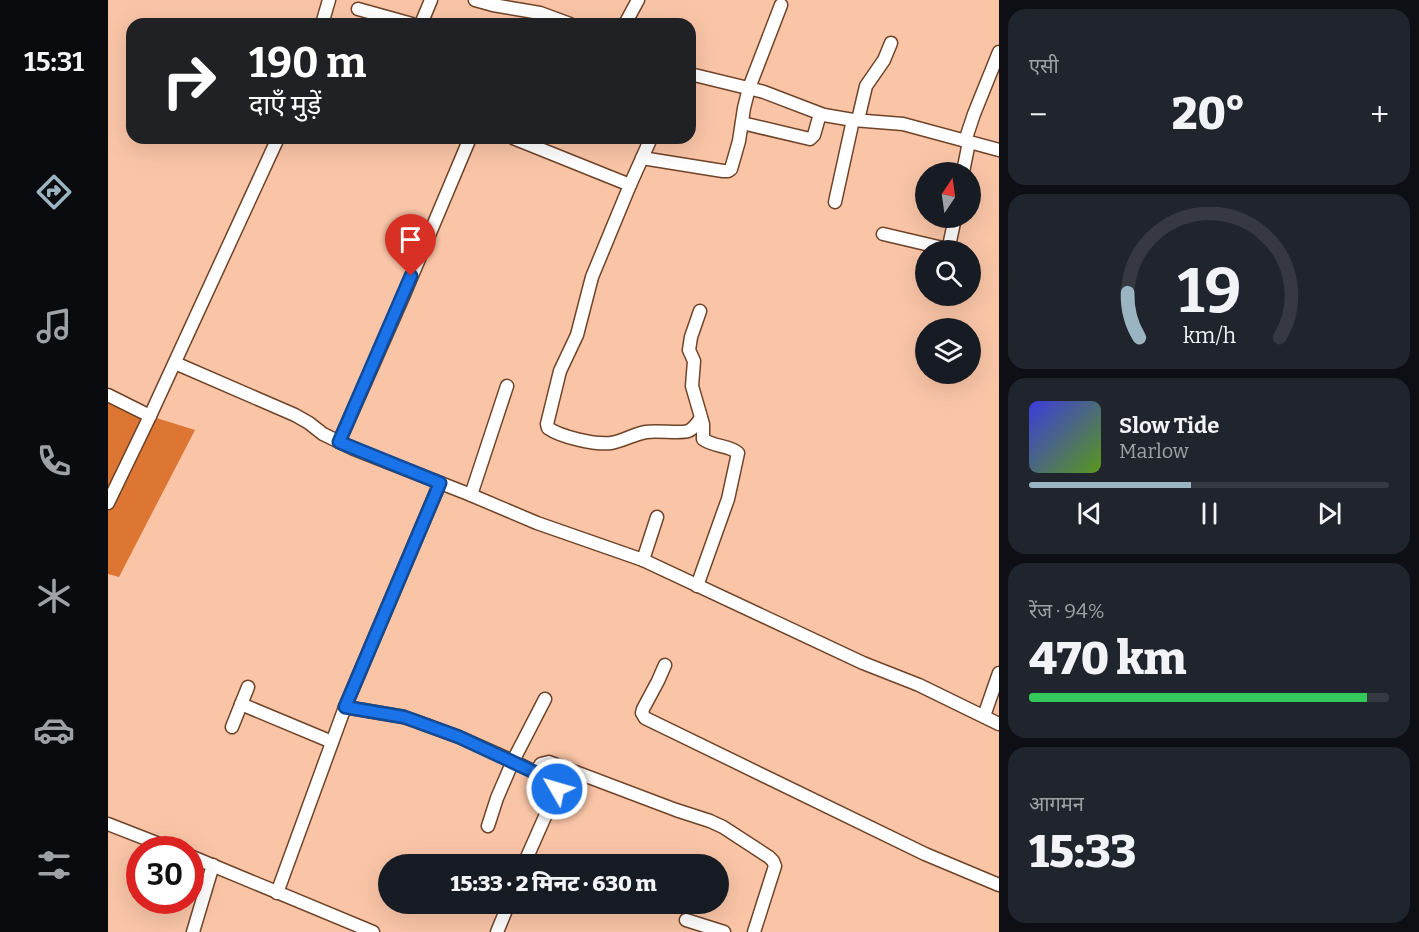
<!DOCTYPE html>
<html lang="hi">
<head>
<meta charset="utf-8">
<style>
  body { margin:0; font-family:Bitter,"Noto Sans Devanagari",serif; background:#20242c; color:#f1f3f6; height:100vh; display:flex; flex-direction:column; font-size:22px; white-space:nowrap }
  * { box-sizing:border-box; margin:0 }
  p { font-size:20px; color:#9ea1a6 }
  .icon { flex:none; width:33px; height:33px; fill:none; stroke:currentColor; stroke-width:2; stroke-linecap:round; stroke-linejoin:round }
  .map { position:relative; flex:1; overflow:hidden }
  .sheet { display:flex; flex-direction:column; gap:9px; padding:9px; background:#0d0f14; width:420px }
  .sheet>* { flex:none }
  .guide { position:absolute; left:18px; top:18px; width:570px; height:126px; border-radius:18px; box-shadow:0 6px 24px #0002; background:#202124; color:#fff; overflow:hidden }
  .needle { width:39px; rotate:13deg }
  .fabs { position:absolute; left:807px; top:162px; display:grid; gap:12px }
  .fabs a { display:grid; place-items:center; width:66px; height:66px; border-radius:50%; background:#171b24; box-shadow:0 6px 24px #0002; font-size:30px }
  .speed { position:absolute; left:18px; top:836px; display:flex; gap:12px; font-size:30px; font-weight:700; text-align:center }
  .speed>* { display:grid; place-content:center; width:78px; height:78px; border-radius:50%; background:#171b24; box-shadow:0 6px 24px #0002; line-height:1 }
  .speed .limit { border:9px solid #d22; background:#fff; color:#111 }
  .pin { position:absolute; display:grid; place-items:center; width:51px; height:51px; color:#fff; margin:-62px -26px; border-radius:50% 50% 50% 0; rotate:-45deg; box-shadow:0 0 6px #0007 }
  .pin .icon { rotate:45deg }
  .me { position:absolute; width:66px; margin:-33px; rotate:308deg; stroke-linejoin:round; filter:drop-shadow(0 0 4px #0008) }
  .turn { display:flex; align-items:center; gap:21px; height:126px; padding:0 24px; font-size:27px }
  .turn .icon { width:78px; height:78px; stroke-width:2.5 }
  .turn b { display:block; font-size:42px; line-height:51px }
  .big { font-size:45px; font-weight:800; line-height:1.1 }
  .sheet .card { flex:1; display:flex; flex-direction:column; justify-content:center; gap:9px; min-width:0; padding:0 21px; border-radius:18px; background:#20242c }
  .sheet .dial { align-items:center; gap:0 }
  .dial svg { height:156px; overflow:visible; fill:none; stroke:#363941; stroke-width:7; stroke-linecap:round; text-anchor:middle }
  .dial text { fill:#f1f3f6; stroke:none }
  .song { display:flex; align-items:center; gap:18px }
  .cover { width:72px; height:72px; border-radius:9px; background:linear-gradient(135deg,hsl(240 70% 55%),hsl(90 70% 35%)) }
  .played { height:6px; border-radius:3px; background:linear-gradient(90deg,#9ab4c1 45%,#363941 45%) }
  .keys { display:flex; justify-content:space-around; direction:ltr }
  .heat { display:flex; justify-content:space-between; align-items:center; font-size:33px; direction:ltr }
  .charge { height:9px; border-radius:4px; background:linear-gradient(90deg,#34c759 94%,#363941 0) }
  .trip { position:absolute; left:270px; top:854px; width:351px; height:60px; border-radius:30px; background:#171b24; box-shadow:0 6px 24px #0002; font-weight:800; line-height:60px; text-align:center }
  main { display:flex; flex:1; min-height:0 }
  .tab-bar { display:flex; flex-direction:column; width:108px; justify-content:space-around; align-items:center; background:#090b0e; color:#9ea1a6 }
  .tab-bar .icon { width:42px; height:42px }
  .tab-bar .selected { color:#9ab4c1 }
  .tab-bar b { font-size:27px; color:#f1f3f6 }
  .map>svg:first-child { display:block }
  .forest { fill:#dc7632 }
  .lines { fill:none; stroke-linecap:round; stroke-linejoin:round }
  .minor-casing { stroke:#6f4328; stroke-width:15 }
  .minor { stroke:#fff; stroke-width:12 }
  .route-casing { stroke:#114b97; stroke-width:15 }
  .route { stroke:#1a73e8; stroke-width:10 }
</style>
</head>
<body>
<main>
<nav class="tab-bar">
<b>15:31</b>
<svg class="icon selected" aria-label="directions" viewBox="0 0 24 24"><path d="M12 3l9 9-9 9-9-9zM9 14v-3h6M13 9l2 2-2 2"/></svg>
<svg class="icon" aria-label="music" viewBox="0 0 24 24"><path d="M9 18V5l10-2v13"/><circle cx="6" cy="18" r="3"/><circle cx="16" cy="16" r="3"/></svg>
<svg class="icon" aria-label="phone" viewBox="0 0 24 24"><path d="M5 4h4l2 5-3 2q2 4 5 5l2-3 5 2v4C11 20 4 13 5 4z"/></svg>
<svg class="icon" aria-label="climate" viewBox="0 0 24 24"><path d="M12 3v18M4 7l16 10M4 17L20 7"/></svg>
<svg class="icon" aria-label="car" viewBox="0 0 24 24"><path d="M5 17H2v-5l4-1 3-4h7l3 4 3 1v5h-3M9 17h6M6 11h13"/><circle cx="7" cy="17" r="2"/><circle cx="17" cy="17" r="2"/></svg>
<svg class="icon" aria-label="filters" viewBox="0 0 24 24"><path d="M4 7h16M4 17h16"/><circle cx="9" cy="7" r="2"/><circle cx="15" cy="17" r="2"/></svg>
</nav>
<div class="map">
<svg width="891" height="932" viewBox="0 0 891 932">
  <rect width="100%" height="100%" fill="#fac5a7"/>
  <path class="forest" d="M 0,403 L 87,430 L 11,577 L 0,574 Z"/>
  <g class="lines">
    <g class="minor-casing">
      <g id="minor">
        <path d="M 367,0 L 385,5 L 432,13 L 462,24"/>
        <path d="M 250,9 L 304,24"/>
        <path d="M 214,24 L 221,0"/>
        <path d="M 313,24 L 323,0"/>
        <path d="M 517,24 L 530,0"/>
        <path d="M 582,74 L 656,92 L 716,115 L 745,120 L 795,124 L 891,150"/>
        <path d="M 750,120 L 758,86 L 776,60 L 783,43"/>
        <path d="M 634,123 L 702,139 L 706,135 L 712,114"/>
        <path d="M 405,138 L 522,185 L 484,277 L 469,335 L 452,371 L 439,424 L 440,428 C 453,437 487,445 503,443 C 515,441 526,434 538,432 C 550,430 572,434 580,431 C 586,429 589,423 593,418"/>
        <path d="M 857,141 L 866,114 L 891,52"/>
        <path d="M 534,158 L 615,171 L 620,171 L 623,169 L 631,141 L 636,108 L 641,88 L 673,5"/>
        <path d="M 855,172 L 861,142"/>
        <path d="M 522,185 L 543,138"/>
        <path d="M 727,202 L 745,120"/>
        <path d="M 775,234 L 839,249 L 841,246 L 847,218"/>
        <path d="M 67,363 L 187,415 L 201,423 L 215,434 L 246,449 L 363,495 L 429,523 L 535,560 L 755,663 L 811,685 L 891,724"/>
        <path d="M 0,395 L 42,416"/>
        <path d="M 231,442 L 295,297 L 362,138"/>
        <path d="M 363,495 L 399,386"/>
        <path d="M 0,503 L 42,416 L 170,138"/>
        <path d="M 535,560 L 549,517"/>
        <path d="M 589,586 L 620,499 L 630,453 C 621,445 605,447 595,439 L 595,424 L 584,386 L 586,361 L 581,350 L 583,337 L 592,311"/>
        <path d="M 557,665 L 550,681 L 535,709 L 534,713 L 537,718 L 817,854 L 891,885"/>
        <path d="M 133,704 L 224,742"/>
        <path d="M 237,707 L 296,717 L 310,722 L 351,737 L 405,761 L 446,782 L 449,790 L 447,794 L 416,864"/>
        <path d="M 876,716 L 891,673"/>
        <path d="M 124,727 L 140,687"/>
        <path d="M 428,772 L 433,764 L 441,762 L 568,810 L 602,821 L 615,827 L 661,857 L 665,861 L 667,866 L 646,932"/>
        <path d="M 0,824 L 64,849"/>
        <path d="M 380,826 L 389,798 L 405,761 L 437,699"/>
        <path d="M 82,856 L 265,932"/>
        <path d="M 169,893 L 237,707 L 332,483"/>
        <path d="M 578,920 L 616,932"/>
        <path d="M 85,932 L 105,865"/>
        <path d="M 389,932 L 401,903"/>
      </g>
    </g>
    <use href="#minor" class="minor"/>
  </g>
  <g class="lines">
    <g class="route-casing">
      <path id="route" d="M 303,276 L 231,442 L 332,483 L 237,707 L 296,717 L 310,722 L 351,737 L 441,779 L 446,782 L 449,789"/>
    </g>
    <use href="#route" class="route"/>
  </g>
</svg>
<div class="fabs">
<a><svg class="needle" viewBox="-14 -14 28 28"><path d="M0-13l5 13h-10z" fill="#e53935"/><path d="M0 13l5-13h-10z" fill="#9ea1a6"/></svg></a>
<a><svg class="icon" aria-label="search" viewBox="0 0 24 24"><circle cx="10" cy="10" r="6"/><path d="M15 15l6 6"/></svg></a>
<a><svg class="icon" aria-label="layers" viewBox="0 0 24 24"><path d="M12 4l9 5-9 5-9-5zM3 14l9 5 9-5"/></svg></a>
</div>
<div class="speed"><div class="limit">30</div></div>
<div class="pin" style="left:303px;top:276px;background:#d93025"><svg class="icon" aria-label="arrive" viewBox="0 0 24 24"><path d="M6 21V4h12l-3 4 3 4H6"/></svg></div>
<svg class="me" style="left:449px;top:789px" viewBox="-20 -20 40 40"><circle r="17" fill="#1a73e8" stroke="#fff" stroke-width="3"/><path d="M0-11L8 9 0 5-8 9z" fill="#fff"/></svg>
<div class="trip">15:33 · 2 मिनट · 630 m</div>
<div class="guide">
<div class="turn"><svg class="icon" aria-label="right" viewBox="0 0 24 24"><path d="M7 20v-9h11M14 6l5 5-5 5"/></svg><div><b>190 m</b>दाएँ मुड़ें</div></div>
</div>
</div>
<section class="sheet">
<div class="card"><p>एसी</p>
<div class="heat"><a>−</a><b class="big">20°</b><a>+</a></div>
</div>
<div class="card dial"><svg viewBox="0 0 100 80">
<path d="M14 69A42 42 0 1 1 86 69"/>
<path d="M14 69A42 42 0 0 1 8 46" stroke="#9ab4c1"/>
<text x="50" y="56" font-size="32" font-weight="700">19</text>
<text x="50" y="72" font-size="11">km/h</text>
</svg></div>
<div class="card">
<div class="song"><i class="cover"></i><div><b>Slow Tide</b><p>Marlow</p></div></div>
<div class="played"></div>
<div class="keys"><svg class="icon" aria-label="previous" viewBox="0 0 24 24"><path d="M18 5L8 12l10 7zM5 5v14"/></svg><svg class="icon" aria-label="pause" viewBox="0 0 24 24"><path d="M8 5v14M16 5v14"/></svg><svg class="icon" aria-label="next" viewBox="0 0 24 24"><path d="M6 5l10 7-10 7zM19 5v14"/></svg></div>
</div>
<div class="card"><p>रेंज · 94%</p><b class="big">470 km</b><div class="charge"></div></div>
<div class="card"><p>आगमन</p><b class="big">15:33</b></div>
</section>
</main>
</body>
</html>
